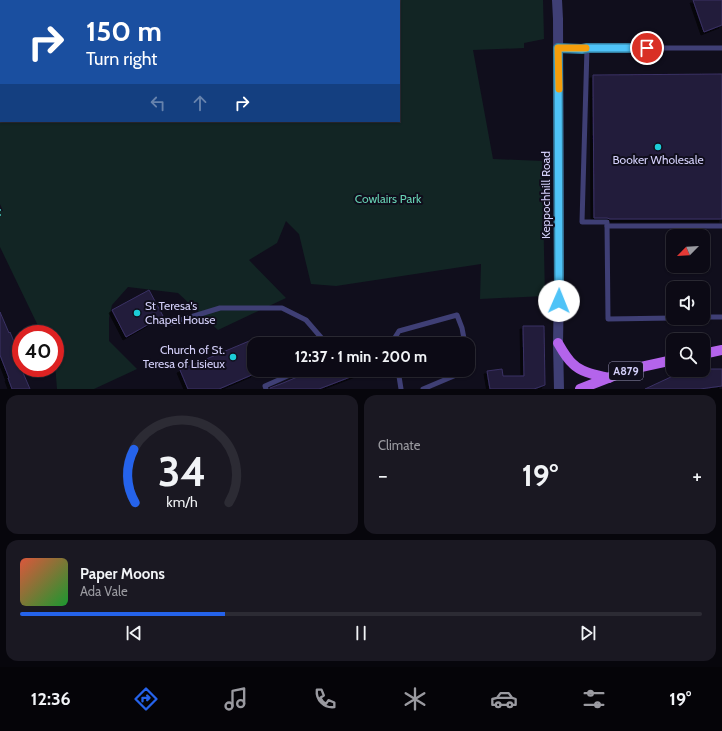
<!DOCTYPE html>
<html lang="en">
<head>
<meta charset="utf-8">
<style>
  body { margin:0; font-family:Cabin,sans-serif; background:#1a1822; color:#f1f3f6; height:100vh; display:flex; flex-direction:column; font-size:15px; white-space:nowrap }
  * { box-sizing:border-box; margin:0 }
  p { font-size:13px; color:#9a9aa0 }
  .icon { flex:none; width:22px; height:22px; fill:none; stroke:currentColor; stroke-width:2; stroke-linecap:round; stroke-linejoin:round }
  .map { position:relative; height:389px; overflow:hidden }
  .side { display:flex; flex-direction:column; gap:6px; padding:6px; background:#07060c; flex:1 }
  .side>* { flex:none }
  .hud { position:absolute; left:0px; top:0px; width:400px; height:122px; box-shadow:0 1px 3px #0004,0 0 0 1px #2c2b34; background:#1a4fa0; color:#fff; overflow:hidden }
  .needle { width:26px; rotate:246deg }
  .tools { position:absolute; left:666px; top:229px; display:grid; gap:8px }
  .tools a { display:grid; place-items:center; width:44px; height:44px; border-radius:8px; background:#0c0a15; box-shadow:0 1px 3px #0004,0 0 0 1px #2c2b34; font-size:20px }
  .speed { position:absolute; left:12px; top:325px; display:flex; gap:8px; font-size:20px; font-weight:700; text-align:center }
  .speed>* { display:grid; place-content:center; width:52px; height:52px; border-radius:50%; background:#0c0a15; box-shadow:0 1px 3px #0004,0 0 0 1px #2c2b34; line-height:1 }
  .speed .limit { border:6px solid #d22; background:#fff; color:#111 }
  .pin { position:absolute; display:grid; place-items:center; width:34px; height:34px; color:#fff; margin:-17px; border:2px solid #fff; border-radius:50%; box-shadow:0 1px 4px #0007 }
  .me { position:absolute; width:44px; margin:-22px; rotate:1deg; stroke-linejoin:round; filter:drop-shadow(0 0 3px #0008) }
  .turn { display:flex; align-items:center; gap:14px; height:84px; padding:0 20px; font-size:18px }
  .turn .icon { width:52px; height:52px; stroke-width:2.5 }
  .turn b { display:block; font-size:28px; line-height:34px }
  .lanes { display:flex; align-items:center; height:38px; padding:0 20px; background:#0003; justify-content:center; gap:20px; direction:ltr }
  .lanes .off { opacity:.35 }
  .big { font-size:30px; font-weight:700; line-height:1.1 }
  .side .widget { flex:1; display:flex; flex-direction:column; justify-content:center; gap:6px; min-width:0; padding:0 14px; border-radius:12px; background:#1a1822 }
  .side .dial { align-items:center; gap:0 }
  .dial svg { height:104px; overflow:visible; fill:none; stroke:#2c2b34; stroke-width:7; stroke-linecap:round; text-anchor:middle }
  .dial text { fill:#f1f3f6; stroke:none }
  .song { display:flex; align-items:center; gap:12px }
  .cover { width:48px; height:48px; border-radius:6px; background:linear-gradient(135deg,hsl(10 70% 55%),hsl(130 70% 35%)) }
  .played { height:4px; border-radius:2px; background:linear-gradient(90deg,#2563eb 30%,#2c2b34 30%) }
  .keys { display:flex; justify-content:space-around; direction:ltr }
  .heat { display:flex; justify-content:space-between; align-items:center; font-size:22px; direction:ltr }
  .side .tiles { flex:1; display:grid; gap:6px; grid-template-columns:1fr 1fr }
  .widget:last-child { grid-column:span 2 }
  .trip { position:absolute; left:247px; top:337px; width:228px; height:40px; border-radius:12px; background:#0c0a15; box-shadow:0 1px 3px #0004,0 0 0 1px #2c2b34; font-weight:700; line-height:40px; text-align:center }
  .dock { display:flex; height:64px; justify-content:space-around; align-items:center; background:#050408; color:#9a9aa0 }
  .dock .icon { width:28px; height:28px }
  .dock .on { color:#2563eb }
  .dock b { font-size:18px; color:#f1f3f6 }
  .map>svg:first-child { display:block }
  .green { fill:#122524; fill-rule:evenodd }
  .building { fill:#221c3b; stroke:#3a3164; filter:url(#shadow) }
  .lines { fill:none; stroke-linecap:round; stroke-linejoin:round }
  .path { stroke:#3ca097; stroke-width:2; stroke-dasharray:2 3; stroke-linecap:butt }
  .service { stroke:#3f3f75; stroke-width:5 }
  .tertiary { stroke:#3f3f75; stroke-width:10 }
  .primary { stroke:#b464eb; stroke-width:10 }
  .route-casing { stroke:#337fa1; stroke-width:10 }
  .route { stroke:#4fc3f7; stroke-width:7 }
  .slow { stroke:#f59e0b; stroke-width:7 }
  .poi-dot { fill:#1cccd8; stroke:#100e1c; stroke-width:1.5 }
  .labels { text-anchor:middle; stroke-width:4; stroke-linejoin:round; paint-order:stroke }
  .shield { fill:#100e1c; stroke:#9895b7; stroke-width:1 }
  .shield-label { font-size:11px; font-weight:bold; fill:#d3cff9 }
  .poi-label { font-size:12px; fill:#d3cff9; stroke:#100e1c }
  .street-label { font-size:12px; fill:#d3cff9; stroke:#100e1c }
  .park-label { font-size:12px; fill:#66cfb1; stroke:#100e1c }
</style>
</head>
<body>
<div class="map">
<svg width="722" height="389" viewBox="0 0 722 389">
  <defs>
    <filter id="shadow"><feDropShadow dx="-3" dy="3" stdDeviation="0" flood-color="#0009"/></filter>
  </defs>
  <rect width="100%" height="100%" fill="#100e1c"/>
  <path class="green" d="M 0,0 L 543,0 L 544,39 L 524,43 L 524,48 L 473,50 L 493,159 L 542,161 L 545,296 L 480,299 L 481,264 L 336,286 L 311,284 L 299,234 L 286,221 L 277,243 L 249,260 L 286,298 L 218,330 L 178,293 L 128,287 L 112,305 L 109,318 L 109,341 L 137,369 L 94,389 L 57,389 L 55,364 L 55,334 L 42,334 L 0,247 L 0,211 L 3,211 L 0,204 ZM 1,1 L 399,1 L 399,121 L 1,121 Z"/>
  <g class="building">
    <path d="M 693,0 L 722,0 L 722,25 L 704,32 Z"/>
    <path d="M 722,74 L 722,219 L 610,219 L 607,218 L 594,218 L 593,75 Z"/>
    <path d="M 149,290 L 163,316 L 126,337 L 112,310 Z"/>
    <path d="M 0,312 L 9,333 L 10,332 L 21,359 L 21,368 L 30,389 L 12,389 L 8,378 L 9,378 L 0,355 Z"/>
    <path d="M 523,326 L 544,326 L 545,385 L 534,389 L 490,389 L 487,371 L 502,369 L 503,376 L 524,376 Z"/>
    <path d="M 254,339 L 254,374 L 219,389 L 188,389 L 180,370 Z"/>
    <path d="M 705,369 L 722,369 L 722,386 L 700,389 L 645,389 L 673,376 Z"/>
    <path d="M 314,370 L 366,370 L 366,371 L 319,389 L 270,389 L 270,388 L 283,383 Z"/>
  </g>
  <g class="lines">
    <g class="path">
      <path d="M 63,1 L 66,0"/>
      <path d="M 279,1 L 280,0"/>
      <path d="M 0,29 L 1,30"/>
      <path d="M 0,47 L 1,45"/>
      <path d="M 0,97 L 1,97"/>
      <path d="M 0,209 L 0,218"/>
    </g>
    <g class="service">
      <path d="M 558,48 L 582,49 L 587,48 L 722,48"/>
      <path d="M 587,48 L 582,222 L 607,222 L 608,319 L 673,318"/>
      <path d="M 607,226 L 722,226"/>
      <path d="M 703,317 L 722,317"/>
      <path d="M 171,323 L 220,308 L 282,308 L 306,320 L 325,342 L 325,344"/>
      <path d="M 395,344 L 394,339 L 399,331 L 457,315 L 462,328 L 465,344"/>
      <path d="M 398,370 L 401,389"/>
      <path d="M 266,389 L 265,386 L 301,370"/>
      <path d="M 423,389 L 468,370"/>
    </g>
    <path class="tertiary" d="M 557,0 L 558,19 L 559,287 L 558,343 L 559,389"/>
    <g class="primary">
      <path d="M 558,343 C 562,350 567,359 573,364 C 582,373 597,375 609,378"/>
      <path d="M 703,354 L 722,350"/>
      <path d="M 580,389 L 626,371 L 641,367 L 673,360"/>
    </g>
  </g>
  <g class="lines">
    <g class="route-casing">
      <path id="route" d="M 559,301 L 558,48 L 582,49 L 587,48 L 647,48"/>
    </g>
    <use href="#route" class="route"/>
    <path class="slow" d="M 559,89 L 558,48 L 586,48"/>
  </g>
  <g class="poi-dot">
    <circle cx="658" cy="147" r="4"/>
    <circle cx="137" cy="313" r="4"/>
    <circle cx="233" cy="357" r="4"/>
  </g>
  <g class="labels">
    <rect class="shield" x="609" y="362" width="34" height="18" rx="3"/>
    <g class="shield-label">
      <text x="626" y="375">A879</text>
    </g>
    <g class="poi-label">
      <text x="658" y="164">Booker Wholesale</text>
      <text x="145" y="310" text-anchor="start">St Teresa's<tspan x="145" dy="14">Chapel House</tspan></text>
      <text x="225" y="354" text-anchor="end">Church of St.<tspan x="225" dy="14">Teresa of Lisieux</tspan></text>
    </g>
    <g class="street-label">
      <text transform="translate(546 195) rotate(-90)" y="4">Keppochhill Road</text>
    </g>
    <g class="park-label">
      <text x="388" y="203">Cowlairs Park</text>
    </g>
  </g>
</svg>
<div class="tools">
<a><svg class="needle" viewBox="-14 -14 28 28"><path d="M0-13l5 13h-10z" fill="#e53935"/><path d="M0 13l5-13h-10z" fill="#9a9aa0"/></svg></a>
<a><svg class="icon" aria-label="sound" viewBox="0 0 24 24"><path d="M4 9h4l5-4v14l-5-4H4zM17 9q2 3 0 6"/></svg></a>
<a><svg class="icon" aria-label="search" viewBox="0 0 24 24"><circle cx="10" cy="10" r="6"/><path d="M15 15l6 6"/></svg></a>
</div>
<div class="speed"><div class="limit">40</div></div>
<div class="pin" style="left:647px;top:48px;background:#d93025"><svg class="icon" aria-label="arrive" viewBox="0 0 24 24"><path d="M6 21V4h12l-3 4 3 4H6"/></svg></div>
<svg class="me" style="left:559px;top:301px" viewBox="-20 -20 40 40"><circle r="19" fill="#fff"/><path d="M0-13L10 11 0 6-10 11z" fill="#4fc3f7"/></svg>
<div class="trip">12:37 · 1 min · 200 m</div>
<div class="hud">
<div class="turn"><svg class="icon" aria-label="right" viewBox="0 0 24 24"><path d="M7 20v-9h11M14 6l5 5-5 5"/></svg><div><b>150 m</b>Turn right</div></div>
<div class="lanes"><svg class="icon off" aria-label="left" viewBox="0 0 24 24"><path d="M17 20v-9H6M10 6l-5 5 5 5"/></svg><svg class="icon off" aria-label="ahead" viewBox="0 0 24 24"><path d="M12 20V5M6 11l6-6 6 6"/></svg><svg class="icon" aria-label="right" viewBox="0 0 24 24"><path d="M7 20v-9h11M14 6l5 5-5 5"/></svg></div>
</div>
</div>
<section class="side">
<div class="tiles">
<div class="widget dial"><svg viewBox="0 0 100 80">
<path d="M14 69A42 42 0 1 1 86 69"/>
<path d="M14 69A42 42 0 0 1 13 28" stroke="#2563eb"/>
<text x="50" y="56" font-size="32" font-weight="700">34</text>
<text x="50" y="72" font-size="11">km/h</text>
</svg></div>
<div class="widget"><p>Climate</p>
<div class="heat"><a>−</a><b class="big">19°</b><a>+</a></div>
</div>
<div class="widget">
<div class="song"><i class="cover"></i><div><b>Paper Moons</b><p>Ada Vale</p></div></div>
<div class="played"></div>
<div class="keys"><svg class="icon" aria-label="previous" viewBox="0 0 24 24"><path d="M18 5L8 12l10 7zM5 5v14"/></svg><svg class="icon" aria-label="pause" viewBox="0 0 24 24"><path d="M8 5v14M16 5v14"/></svg><svg class="icon" aria-label="next" viewBox="0 0 24 24"><path d="M6 5l10 7-10 7zM19 5v14"/></svg></div>
</div>
</div>
</section>
<nav class="dock">
<b>12:36</b>
<svg class="icon on" aria-label="directions" viewBox="0 0 24 24"><path d="M12 3l9 9-9 9-9-9zM9 14v-3h6M13 9l2 2-2 2"/></svg>
<svg class="icon" aria-label="music" viewBox="0 0 24 24"><path d="M9 18V5l10-2v13"/><circle cx="6" cy="18" r="3"/><circle cx="16" cy="16" r="3"/></svg>
<svg class="icon" aria-label="phone" viewBox="0 0 24 24"><path d="M5 4h4l2 5-3 2q2 4 5 5l2-3 5 2v4C11 20 4 13 5 4z"/></svg>
<svg class="icon" aria-label="climate" viewBox="0 0 24 24"><path d="M12 3v18M4 7l16 10M4 17L20 7"/></svg>
<svg class="icon" aria-label="car" viewBox="0 0 24 24"><path d="M5 17H2v-5l4-1 3-4h7l3 4 3 1v5h-3M9 17h6M6 11h13"/><circle cx="7" cy="17" r="2"/><circle cx="17" cy="17" r="2"/></svg>
<svg class="icon" aria-label="filters" viewBox="0 0 24 24"><path d="M4 7h16M4 17h16"/><circle cx="9" cy="7" r="2"/><circle cx="15" cy="17" r="2"/></svg>
<b>19°</b>
</nav>
</body>
</html>
